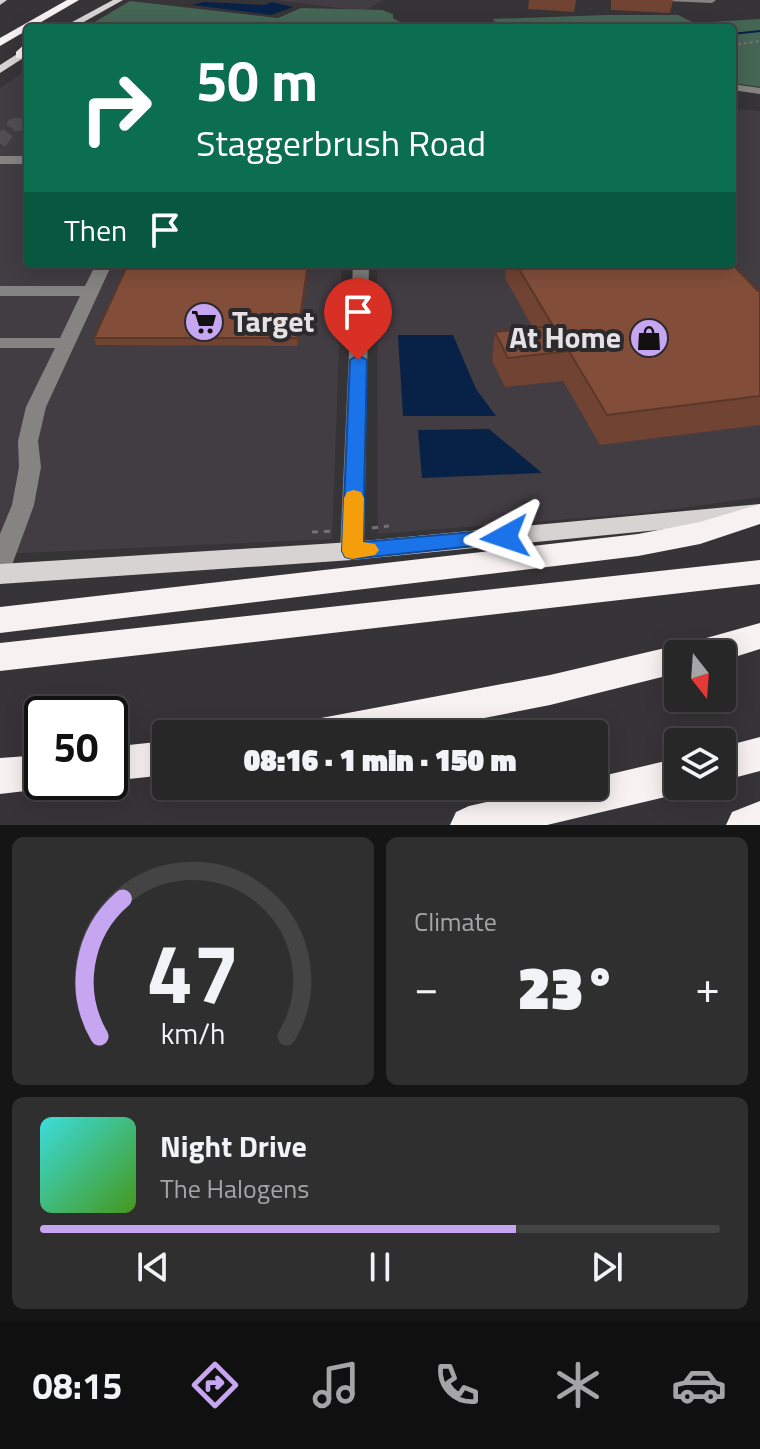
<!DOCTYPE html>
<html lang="en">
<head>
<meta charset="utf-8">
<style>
  body { margin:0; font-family:"Titillium Web",sans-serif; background:#302f30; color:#f1f3f6; height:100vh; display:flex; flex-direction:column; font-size:30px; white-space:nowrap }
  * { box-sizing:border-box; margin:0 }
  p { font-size:26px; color:#a5a5a8 }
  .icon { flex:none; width:44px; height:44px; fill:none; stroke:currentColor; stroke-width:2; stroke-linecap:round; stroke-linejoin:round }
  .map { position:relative; height:825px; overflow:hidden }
  .details { display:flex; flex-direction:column; gap:12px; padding:12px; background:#161516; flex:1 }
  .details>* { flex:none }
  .hud { position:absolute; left:24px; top:24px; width:712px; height:244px; border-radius:8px; box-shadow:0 4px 20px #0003,0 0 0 2px #444445; background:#0b6e4f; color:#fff; overflow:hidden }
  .needle { width:52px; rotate:163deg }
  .controls { position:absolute; left:664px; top:640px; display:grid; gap:16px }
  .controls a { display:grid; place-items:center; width:72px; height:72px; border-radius:8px; background:#282728; box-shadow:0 4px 20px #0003,0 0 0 2px #444445; font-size:40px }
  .speed { position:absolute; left:24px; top:696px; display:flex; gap:16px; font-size:40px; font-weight:700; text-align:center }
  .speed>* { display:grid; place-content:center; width:104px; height:104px; border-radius:50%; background:#282728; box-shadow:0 4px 20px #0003,0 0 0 2px #444445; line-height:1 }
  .speed .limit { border:4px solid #111; border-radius:12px; background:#fff; color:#111 }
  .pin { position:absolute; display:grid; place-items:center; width:68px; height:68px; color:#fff; margin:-82px -34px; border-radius:50% 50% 50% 0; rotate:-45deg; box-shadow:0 0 8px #0007 }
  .pin .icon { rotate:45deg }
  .me { position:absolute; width:88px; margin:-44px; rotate:265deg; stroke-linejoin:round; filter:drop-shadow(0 0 6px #0008) }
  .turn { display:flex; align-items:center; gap:28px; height:168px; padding:0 40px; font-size:36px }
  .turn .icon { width:104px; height:104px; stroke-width:2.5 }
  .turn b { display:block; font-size:56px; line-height:68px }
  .then { display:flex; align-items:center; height:76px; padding:0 40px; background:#0003; gap:16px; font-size:30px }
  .big { font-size:60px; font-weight:800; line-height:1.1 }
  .details .tile { flex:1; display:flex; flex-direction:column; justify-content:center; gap:12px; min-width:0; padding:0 28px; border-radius:12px; background:#302f30 }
  .details .dial { align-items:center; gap:0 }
  .dial svg { height:208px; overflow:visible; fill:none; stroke:#444445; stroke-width:7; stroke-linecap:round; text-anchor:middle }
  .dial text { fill:#f1f3f6; stroke:none }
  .song { display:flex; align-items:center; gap:24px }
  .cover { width:96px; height:96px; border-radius:12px; background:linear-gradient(135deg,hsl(180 70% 55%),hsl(100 70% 35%)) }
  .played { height:8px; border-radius:4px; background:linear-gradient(90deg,#c6a6f0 70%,#444445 70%) }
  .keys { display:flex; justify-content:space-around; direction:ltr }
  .heat { display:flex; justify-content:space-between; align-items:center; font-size:44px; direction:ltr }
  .details .tiles { flex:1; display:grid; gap:12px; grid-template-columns:1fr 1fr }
  .tile:last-child { grid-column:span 2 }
  .trip { position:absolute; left:152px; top:720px; width:456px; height:80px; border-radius:8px; background:#282728; box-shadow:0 4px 20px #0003,0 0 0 2px #444445; font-weight:800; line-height:80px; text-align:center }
  .menu { display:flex; height:128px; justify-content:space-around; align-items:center; background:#101010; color:#a5a5a8 }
  .menu .icon { width:56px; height:56px }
  .menu .on { color:#c6a6f0 }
  .menu b { font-size:36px; color:#f1f3f6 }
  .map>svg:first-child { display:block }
  .built { fill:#423c43 }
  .green { fill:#466655 }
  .water { fill:#082146 }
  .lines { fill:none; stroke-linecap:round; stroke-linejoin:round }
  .stream { stroke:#082146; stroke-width:2 }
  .minor-tunnel { stroke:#504e50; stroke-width:13; stroke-dasharray:13 6; stroke-linecap:butt }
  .path-far1 { stroke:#747274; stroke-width:2; stroke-dasharray:3 3; stroke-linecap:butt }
  .path { stroke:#747274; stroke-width:3; stroke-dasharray:6 6; stroke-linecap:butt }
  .minor { fill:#868483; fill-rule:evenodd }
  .major { fill:#d7d3d2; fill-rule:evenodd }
  .highway { fill:#f7f2f1; fill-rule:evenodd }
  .wall { fill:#704332 }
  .shaded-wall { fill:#5b3729 }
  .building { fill:#824e3a; stroke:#5b3729; stroke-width:2 }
  .route { fill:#1a73e8; stroke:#114b97; stroke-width:2 }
  .slow { fill:#f59e0b }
  .labels { text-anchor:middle; stroke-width:8; stroke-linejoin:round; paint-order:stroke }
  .poi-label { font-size:30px; font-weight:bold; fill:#e4e2e4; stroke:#2c2a2c; text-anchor:start }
</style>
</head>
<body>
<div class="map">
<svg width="760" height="825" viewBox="0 0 760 825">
  <rect width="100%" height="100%" fill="#363436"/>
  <g class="built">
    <path d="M 273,0 L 383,0 L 364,11 Z"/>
    <path d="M 28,69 L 28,264 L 342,264 L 332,539 L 0,554 L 0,88 Z"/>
    <path d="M 732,109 L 760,111 L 760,497 L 645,513 L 378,534 L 377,264 L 732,264 Z"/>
  </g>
  <g class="green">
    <path d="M 130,1 L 278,18 L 301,8 L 382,10 L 393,14 L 393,18 L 400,22 L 393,28 L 92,28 L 93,23 Z"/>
    <path d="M 607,15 L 678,15 L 694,23 L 760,19 L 760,87 L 732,83 L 732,28 L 503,28 L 492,19 Z"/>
  </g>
  <g class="water">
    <path d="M 204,2 L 266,5 L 271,2 L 293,7 L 271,15 L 192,5 Z"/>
    <path d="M 398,335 L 453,335 L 476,389 L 496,416 L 403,416 Z"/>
    <path d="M 489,429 L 542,473 L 422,478 L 418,430 Z"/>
  </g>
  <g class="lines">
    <path class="stream" d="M 732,34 L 760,31"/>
    <path class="minor-tunnel" d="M 0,143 L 13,125 L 28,124"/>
    <path class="path-far1" d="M 732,45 L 760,41"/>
    <g class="path">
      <path d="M 372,528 L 389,526"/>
      <path d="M 312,532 L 333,531"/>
    </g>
    <g class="minor">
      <path d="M 645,0 L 716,0 L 712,3 Z"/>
      <path d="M 732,84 L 760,88 L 760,94 L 732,90 Z"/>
      <rect x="0" y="156" width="28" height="8"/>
      <path d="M 96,264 L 112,264 L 46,407 L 38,441 L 41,467 L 34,505 L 12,565 L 9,572 L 0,574 L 0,534 L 12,505 L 19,467 L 18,441 L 26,407 L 55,348 L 0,348 L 0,338 L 60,338 L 80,296 L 0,296 L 0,286 L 85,286 Z"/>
      <path d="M 353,264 L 369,264 L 364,551 L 360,557 L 352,560 L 344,557 L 340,551 Z"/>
    </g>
    <g class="major">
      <path d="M 0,0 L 7,0 L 0,5 Z"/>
      <path d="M 113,0 L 123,0 L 73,28 L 61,28 Z"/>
      <path d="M 28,47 L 28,55 L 0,73 L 0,65 Z"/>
      <path d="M 760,504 L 760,520 L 352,560 L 0,584 L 0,564 L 352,542 Z"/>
    </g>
    <g class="highway">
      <path d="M 67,0 L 79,0 L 0,46 L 0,38 Z"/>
      <path d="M 28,41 L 28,53 L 24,58 L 16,58 L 16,52 Z"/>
      <path d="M 760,504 L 760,524 L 700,544 L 638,556 L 0,633 L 0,607 L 638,534 L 700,522 Z"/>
      <path d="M 760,560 L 760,584 L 0,671 L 0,643 Z"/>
      <path d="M 760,623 L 760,649 L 722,661 L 722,654 L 678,654 L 678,673 L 550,705 L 403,734 L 304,734 L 309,723 L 321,718 L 550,675 L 678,645 L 686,648 L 699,640 Z"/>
      <path d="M 760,737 L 760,771 L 722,781 L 722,747 Z"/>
      <path d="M 166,741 L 166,775 L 110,781 L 110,747 Z"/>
      <path d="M 42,755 L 42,782 L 56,782 L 55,784 L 42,789 L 0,794 L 0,758 Z"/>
      <path d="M 678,758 L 678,786 L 692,786 L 678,794 L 547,825 L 450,825 L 456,812 L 469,806 L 557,786 L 594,786 L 594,778 Z"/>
      <path d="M 760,801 L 760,825 L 726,825 L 732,812 Z"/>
    </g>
  </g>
  <g class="wall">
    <path d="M 529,0 L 576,0 L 574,12 L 528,9 Z"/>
    <path d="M 611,0 L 673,0 L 670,13 L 611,10 Z"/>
    <path d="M 309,264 L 298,346 L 96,345 L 94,338 Z"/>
    <path d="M 506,264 L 732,264 L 758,291 L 760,291 L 760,425 L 600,445 L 563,381 L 505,387 L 492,361 L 495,332 L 533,328 L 505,278 Z"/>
  </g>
  <path class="shaded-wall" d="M 308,264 L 309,264 L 298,346 L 297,338 Z"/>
  <g class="building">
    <path d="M 128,264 L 308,264 L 297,338 L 94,338 Z"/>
    <path d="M 516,264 L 732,264 L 758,291 L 760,291 L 760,396 L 607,415 L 569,351 L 508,358 L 495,332 L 553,326 Z"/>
  </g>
  <path class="route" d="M 358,355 L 367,360 L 363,542 L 505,529 L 512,531 L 515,537 L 512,542 L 352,559 L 345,557 L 342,551 L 350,360 Z"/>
  <path class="slow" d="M 354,490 L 361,492 L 364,498 L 363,542 L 375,544 L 379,550 L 375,555 L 352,559 L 345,557 L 342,551 L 344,498 L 347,492 Z"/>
  <defs>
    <g id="supermarket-disc" transform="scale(2)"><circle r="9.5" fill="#c6a6f0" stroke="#2c2a2c"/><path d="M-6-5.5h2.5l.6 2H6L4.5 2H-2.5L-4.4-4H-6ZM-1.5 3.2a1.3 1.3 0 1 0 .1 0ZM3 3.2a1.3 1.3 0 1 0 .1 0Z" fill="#111"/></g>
    <g id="shop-disc" transform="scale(2)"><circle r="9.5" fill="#c6a6f0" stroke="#2c2a2c"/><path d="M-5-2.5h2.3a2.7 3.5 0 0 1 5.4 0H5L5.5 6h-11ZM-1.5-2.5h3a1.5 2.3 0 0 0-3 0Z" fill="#111"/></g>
  </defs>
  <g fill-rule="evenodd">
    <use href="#supermarket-disc" x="204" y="322"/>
    <use href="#shop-disc" x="649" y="338"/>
  </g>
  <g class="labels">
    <g class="poi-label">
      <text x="232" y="332">Target</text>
      <text x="621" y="348" text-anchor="end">At Home</text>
    </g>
  </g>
</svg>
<div class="controls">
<a><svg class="needle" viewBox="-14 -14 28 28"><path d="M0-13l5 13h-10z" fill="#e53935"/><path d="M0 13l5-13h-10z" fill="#a5a5a8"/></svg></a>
<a><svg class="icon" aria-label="layers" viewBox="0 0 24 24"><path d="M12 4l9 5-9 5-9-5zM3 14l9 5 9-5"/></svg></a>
</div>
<div class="speed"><div class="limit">50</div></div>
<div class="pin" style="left:358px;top:360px;background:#d93025"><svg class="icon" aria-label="arrive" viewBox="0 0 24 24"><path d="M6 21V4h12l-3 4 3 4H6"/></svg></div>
<svg class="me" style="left:505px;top:537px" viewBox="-20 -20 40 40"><path d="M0-17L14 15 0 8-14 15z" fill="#1a73e8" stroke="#fff" stroke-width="4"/></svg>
<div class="trip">08:16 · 1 min · 150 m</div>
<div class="hud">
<div class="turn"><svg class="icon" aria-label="right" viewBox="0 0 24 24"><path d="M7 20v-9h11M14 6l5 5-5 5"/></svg><div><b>50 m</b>Staggerbrush Road</div></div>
<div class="then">Then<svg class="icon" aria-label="arrive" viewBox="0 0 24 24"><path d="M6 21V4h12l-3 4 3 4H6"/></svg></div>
</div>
</div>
<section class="details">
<div class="tiles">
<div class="tile dial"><svg viewBox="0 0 100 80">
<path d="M14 69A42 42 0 1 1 86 69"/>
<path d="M14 69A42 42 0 0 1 23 16" stroke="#c6a6f0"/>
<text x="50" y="56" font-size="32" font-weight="700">47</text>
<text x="50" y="72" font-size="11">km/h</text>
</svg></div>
<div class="tile"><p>Climate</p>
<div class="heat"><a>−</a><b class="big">23°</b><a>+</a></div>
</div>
<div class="tile">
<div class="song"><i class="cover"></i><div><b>Night Drive</b><p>The Halogens</p></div></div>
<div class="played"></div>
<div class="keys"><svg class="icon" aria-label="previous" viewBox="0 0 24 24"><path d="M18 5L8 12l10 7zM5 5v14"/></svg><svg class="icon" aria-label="pause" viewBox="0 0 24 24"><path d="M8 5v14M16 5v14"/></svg><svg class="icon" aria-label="next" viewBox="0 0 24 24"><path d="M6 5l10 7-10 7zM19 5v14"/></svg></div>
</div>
</div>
</section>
<nav class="menu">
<b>08:15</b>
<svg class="icon on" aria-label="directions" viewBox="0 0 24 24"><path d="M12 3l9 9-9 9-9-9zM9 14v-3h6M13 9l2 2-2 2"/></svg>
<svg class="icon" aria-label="music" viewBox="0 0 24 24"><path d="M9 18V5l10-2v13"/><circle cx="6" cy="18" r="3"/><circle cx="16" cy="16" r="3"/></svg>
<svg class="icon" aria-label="phone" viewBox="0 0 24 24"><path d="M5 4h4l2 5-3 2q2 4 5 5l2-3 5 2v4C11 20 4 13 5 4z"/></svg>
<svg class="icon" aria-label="climate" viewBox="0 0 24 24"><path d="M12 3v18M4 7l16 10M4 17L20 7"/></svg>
<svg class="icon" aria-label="car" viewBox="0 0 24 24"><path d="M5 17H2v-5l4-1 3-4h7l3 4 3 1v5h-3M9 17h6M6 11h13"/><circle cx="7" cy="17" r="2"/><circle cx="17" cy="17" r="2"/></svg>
</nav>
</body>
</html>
